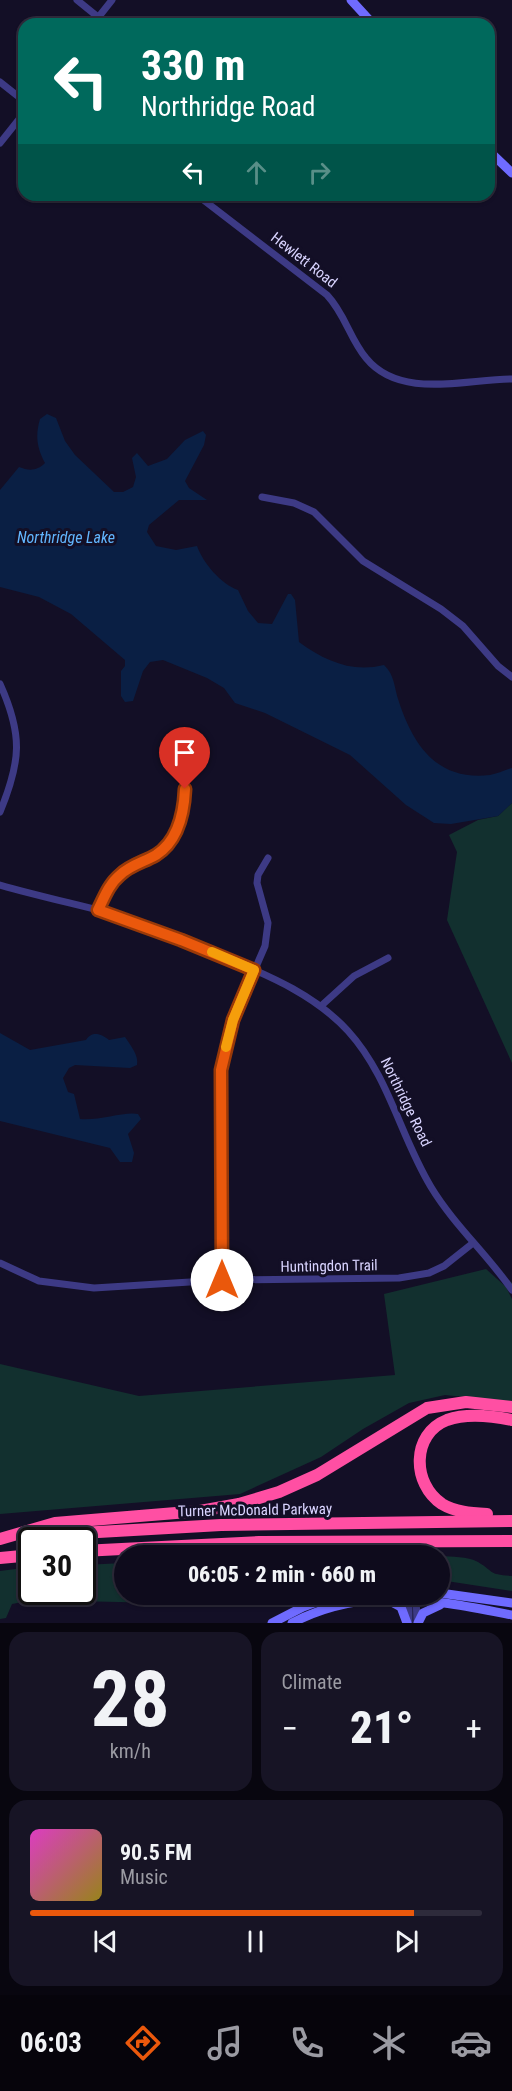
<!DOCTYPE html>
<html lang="en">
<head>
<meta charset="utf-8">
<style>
  body { margin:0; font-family:"Roboto Condensed",sans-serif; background:#171425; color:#f1f3f6; height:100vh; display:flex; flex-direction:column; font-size:22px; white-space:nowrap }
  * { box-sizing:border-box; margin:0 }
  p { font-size:20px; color:#9b9ba3 }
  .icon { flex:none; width:33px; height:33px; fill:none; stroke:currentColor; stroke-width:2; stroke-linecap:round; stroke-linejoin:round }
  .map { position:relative; height:1623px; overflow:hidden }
  .side { display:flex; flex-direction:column; gap:9px; padding:9px; background:#08060f; flex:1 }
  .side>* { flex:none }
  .guide { position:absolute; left:18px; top:18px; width:477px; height:183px; border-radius:18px; box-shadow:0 2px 4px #0004,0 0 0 2px #2e2b3b; background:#00695c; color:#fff; overflow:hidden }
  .speed { position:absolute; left:18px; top:1527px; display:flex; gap:12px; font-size:30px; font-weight:700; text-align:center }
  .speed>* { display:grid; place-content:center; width:78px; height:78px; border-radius:50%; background:#0e0b1c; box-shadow:0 2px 4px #0004,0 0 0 2px #2e2b3b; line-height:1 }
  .speed .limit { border:3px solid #111; border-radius:9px; background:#fff; color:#111 }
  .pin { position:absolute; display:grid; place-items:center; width:51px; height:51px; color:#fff; margin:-62px -26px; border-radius:50% 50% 50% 0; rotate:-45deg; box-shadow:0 0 6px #0007 }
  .pin .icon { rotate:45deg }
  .me { position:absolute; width:66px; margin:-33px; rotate:0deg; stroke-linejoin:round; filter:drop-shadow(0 0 4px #0008) }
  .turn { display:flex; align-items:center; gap:21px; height:126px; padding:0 24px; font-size:27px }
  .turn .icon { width:78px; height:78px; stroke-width:2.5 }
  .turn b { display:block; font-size:42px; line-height:51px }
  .lanes { display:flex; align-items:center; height:57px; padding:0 24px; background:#0003; justify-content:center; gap:30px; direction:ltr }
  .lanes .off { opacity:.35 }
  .big { font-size:45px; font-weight:800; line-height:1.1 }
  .side .tile { flex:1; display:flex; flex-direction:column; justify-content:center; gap:9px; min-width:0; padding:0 21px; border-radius:18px; background:#171425 }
  .side .dial { align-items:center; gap:0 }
  .dial b { font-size:78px; line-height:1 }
  .song { display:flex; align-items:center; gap:18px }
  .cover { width:72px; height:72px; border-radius:9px; background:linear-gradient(135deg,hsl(310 70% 55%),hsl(50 70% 35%)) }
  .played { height:6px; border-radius:3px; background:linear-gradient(90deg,#ea580c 85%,#2e2b3b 85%) }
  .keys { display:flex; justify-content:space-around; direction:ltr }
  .heat { display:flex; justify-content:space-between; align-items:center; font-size:33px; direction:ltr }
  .side .tiles { flex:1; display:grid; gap:9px; grid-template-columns:1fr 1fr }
  .tile:last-child { grid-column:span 2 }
  .trip { position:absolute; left:114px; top:1545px; width:336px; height:60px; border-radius:30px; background:#0e0b1c; box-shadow:0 2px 4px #0004,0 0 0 2px #2e2b3b; font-weight:800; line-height:60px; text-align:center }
  .dock { display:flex; height:96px; justify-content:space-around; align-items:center; background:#06040b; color:#9b9ba3 }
  .dock .icon { width:42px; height:42px }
  .dock .active { color:#ea580c }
  .dock b { font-size:27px; color:#f1f3f6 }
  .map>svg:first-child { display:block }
  .green { fill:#12302f }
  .water { fill:#0a1f44 }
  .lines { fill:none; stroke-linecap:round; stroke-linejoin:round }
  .street { stroke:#3d3a85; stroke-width:7 }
  .secondary { stroke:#6f6bff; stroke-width:9 }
  .highway { stroke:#ff4fa3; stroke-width:12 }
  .route-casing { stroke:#983908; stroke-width:15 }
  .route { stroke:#ea580c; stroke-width:10 }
  .slow { stroke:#f59e0b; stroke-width:10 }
  .labels { text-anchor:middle; stroke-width:6; stroke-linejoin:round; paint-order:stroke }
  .street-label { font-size:15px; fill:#d9d4ff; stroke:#130f26 }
  .water-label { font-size:16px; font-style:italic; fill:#62b6ff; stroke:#130f26 }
</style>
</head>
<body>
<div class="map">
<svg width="512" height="1623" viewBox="0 0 512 1623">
  <rect width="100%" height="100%" fill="#130f26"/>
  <g class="green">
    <path d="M 512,803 L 512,1063 L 447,920 L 457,852 L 449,835 L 478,820 L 498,816 Z"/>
    <path d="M 486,1269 L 506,1287 L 512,1282 L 512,1286 L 506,1287 L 512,1299 L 512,1402 L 445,1395 L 409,1403 L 363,1429 L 321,1457 L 240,1494 L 0,1514 L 0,1364 L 139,1396 L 395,1375 L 384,1294 Z"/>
    <path d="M 440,1556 C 452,1557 467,1556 478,1562 C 496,1573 487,1574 512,1576 L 512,1591 L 440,1580 Z"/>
    <path d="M 124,1563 L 124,1594 L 182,1595 L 161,1603 L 33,1600 L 12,1604 L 6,1618 L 0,1619 L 0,1571 L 31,1567 L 32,1592 L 82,1592 L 83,1565 Z"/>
  </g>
  <g class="water">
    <path d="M 47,414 L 56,418 L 65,441 L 75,455 L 114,492 L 123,492 L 133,487 L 136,477 L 132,458 L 137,453 L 148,466 L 167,459 L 185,440 L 203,431 L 206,435 L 204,445 L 185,481 L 189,488 L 207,500 L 179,500 L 149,525 L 147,532 L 156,546 L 176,550 L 197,546 C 203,563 221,584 238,590 L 248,611 L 258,623 L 272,624 L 288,594 L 291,594 L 295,600 L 299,642 C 325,661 352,673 384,665 C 395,675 394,688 399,702 C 414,747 438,781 490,775 C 497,774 505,770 512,768 L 512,803 L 498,816 L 451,824 L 434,823 L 406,805 L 350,755 L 265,713 L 235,703 L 224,688 L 207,678 L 163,660 L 150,662 L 143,671 L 133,701 L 125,702 L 121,696 L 121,671 L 125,666 L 125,660 L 71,614 L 39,597 L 0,587 L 0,490 L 19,467 C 29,471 37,471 45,463 C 37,448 35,436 40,419 Z"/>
    <path d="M 0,1033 L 30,1050 L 86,1040 C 92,1030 102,1034 109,1040 L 125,1037 C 130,1045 139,1055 137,1065 L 130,1068 L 75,1065 L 69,1068 L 63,1078 L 68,1092 L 74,1094 L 80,1119 C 99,1121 125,1111 138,1114 L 141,1119 L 128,1134 L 134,1153 L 132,1162 L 120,1162 L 110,1148 L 0,1121 Z"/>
  </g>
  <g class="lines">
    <g class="street">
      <path d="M 77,0 L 98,17"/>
      <path d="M 93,24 L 112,0"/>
      <path d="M 0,82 L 24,101"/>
      <path d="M 0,143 L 24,113"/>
      <path d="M 197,195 L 327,295 C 345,314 350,339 366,358 C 400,400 466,379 512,379"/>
      <path d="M 262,497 L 294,503 L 314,512 L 363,561 L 441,609 L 463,626 L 498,666 L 512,677"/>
      <path d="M 0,684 C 23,735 21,761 0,812"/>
      <path d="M 0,885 C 35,895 71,903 106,912 C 148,924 189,943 229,959 C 272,977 316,996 348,1031 C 389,1076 400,1136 431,1187 C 454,1225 487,1254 512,1290"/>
      <path d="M 97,910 C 104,898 109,884 120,875 C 130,865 144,862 156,854 C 178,841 184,812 185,789"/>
      <path d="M 321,1006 L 354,976 L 388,958"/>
      <path d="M 0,1263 L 39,1281 L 94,1288 L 222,1280 L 399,1278 L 429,1273 L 444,1266 L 473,1243"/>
      <path d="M 222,1280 L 221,1070 L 233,1020 L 265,946 L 268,923 L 257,883 L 258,875 L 268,858"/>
      <path d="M 416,1594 L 417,1623"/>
      <path d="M 409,1622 L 409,1594"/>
    </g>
    <g class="secondary">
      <path d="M 351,0 L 373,24"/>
      <path d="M 489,151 L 512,173"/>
      <path d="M 440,1593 L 512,1603"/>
      <path d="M 388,1600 L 401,1607 L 407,1623"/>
      <path d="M 272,1623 L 303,1607 L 338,1594"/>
      <path d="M 292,1623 C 365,1585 434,1600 512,1615"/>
      <path d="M 418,1623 L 423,1613 L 440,1605"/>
    </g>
    <g class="highway">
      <path d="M 487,1514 C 471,1513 455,1512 442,1504 C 412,1484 411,1434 447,1420 C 467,1413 492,1416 512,1420"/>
      <path d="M 28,1536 L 221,1525 L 512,1521"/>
      <path d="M 0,1539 L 55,1523 L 200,1511 L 239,1504 L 279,1492 L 317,1475 L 427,1408 L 466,1402 L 512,1407"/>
      <path d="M 82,1551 L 259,1542 L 512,1541"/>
      <path d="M 0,1558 L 32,1555"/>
    </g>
  </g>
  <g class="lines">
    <g class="route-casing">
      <path id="route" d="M 185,789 C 184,812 178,841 156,855 C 144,862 130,865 120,875 C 109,884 104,898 98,910 L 181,940 L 254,970 L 233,1020 L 221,1070 L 222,1280"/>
    </g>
    <use href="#route" class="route"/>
    <path class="slow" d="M 212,952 L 254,970 L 233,1020 L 226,1047"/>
  </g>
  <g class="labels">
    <g class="street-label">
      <text transform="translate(304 260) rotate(38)" y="5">Hewlett Road</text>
      <text transform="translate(406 1102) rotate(64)" y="5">Northridge Road</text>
      <text transform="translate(329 1266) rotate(-1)" y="5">Huntingdon Trail</text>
      <text transform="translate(255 1510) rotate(-1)" y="5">Turner McDonald Parkway</text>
    </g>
    <g class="water-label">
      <text x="66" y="543">Northridge Lake</text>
    </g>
  </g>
</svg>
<div class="speed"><div class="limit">30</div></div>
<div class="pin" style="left:185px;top:789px;background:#d93025"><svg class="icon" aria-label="arrive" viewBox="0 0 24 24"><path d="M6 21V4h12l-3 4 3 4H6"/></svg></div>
<svg class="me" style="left:222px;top:1280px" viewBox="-20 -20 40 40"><circle r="19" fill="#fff"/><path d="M0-13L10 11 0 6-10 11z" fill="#ea580c"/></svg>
<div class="trip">06:05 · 2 min · 660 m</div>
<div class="guide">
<div class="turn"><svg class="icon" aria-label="left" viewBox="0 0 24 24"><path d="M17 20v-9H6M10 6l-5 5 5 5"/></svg><div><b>330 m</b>Northridge Road</div></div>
<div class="lanes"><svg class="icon" aria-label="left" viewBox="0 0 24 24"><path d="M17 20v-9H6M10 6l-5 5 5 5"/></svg><svg class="icon off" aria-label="ahead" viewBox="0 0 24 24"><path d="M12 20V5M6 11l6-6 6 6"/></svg><svg class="icon off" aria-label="right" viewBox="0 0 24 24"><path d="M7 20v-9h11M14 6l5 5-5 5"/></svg></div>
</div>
</div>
<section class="side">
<div class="tiles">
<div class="tile dial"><b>28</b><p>km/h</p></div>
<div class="tile"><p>Climate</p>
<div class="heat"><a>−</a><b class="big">21°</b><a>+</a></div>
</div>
<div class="tile">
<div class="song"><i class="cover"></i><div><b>90.5 FM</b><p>Music</p></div></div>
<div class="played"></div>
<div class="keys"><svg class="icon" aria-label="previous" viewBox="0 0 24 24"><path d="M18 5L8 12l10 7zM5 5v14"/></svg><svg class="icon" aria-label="pause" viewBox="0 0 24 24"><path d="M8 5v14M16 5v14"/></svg><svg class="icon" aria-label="next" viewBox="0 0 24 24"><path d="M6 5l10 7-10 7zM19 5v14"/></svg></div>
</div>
</div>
</section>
<nav class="dock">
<b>06:03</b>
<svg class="icon active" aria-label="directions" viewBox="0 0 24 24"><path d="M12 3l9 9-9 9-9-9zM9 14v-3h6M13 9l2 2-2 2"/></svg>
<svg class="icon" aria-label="music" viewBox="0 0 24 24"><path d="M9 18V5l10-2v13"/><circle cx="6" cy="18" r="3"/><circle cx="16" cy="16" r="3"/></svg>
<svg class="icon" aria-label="phone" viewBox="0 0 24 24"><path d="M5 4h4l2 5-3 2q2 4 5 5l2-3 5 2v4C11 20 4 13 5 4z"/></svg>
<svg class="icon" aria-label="climate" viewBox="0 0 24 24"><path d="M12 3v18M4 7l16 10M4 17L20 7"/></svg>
<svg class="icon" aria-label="car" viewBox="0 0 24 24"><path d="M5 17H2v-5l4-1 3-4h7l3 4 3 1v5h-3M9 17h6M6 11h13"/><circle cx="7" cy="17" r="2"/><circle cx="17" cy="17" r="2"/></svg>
</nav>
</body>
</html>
